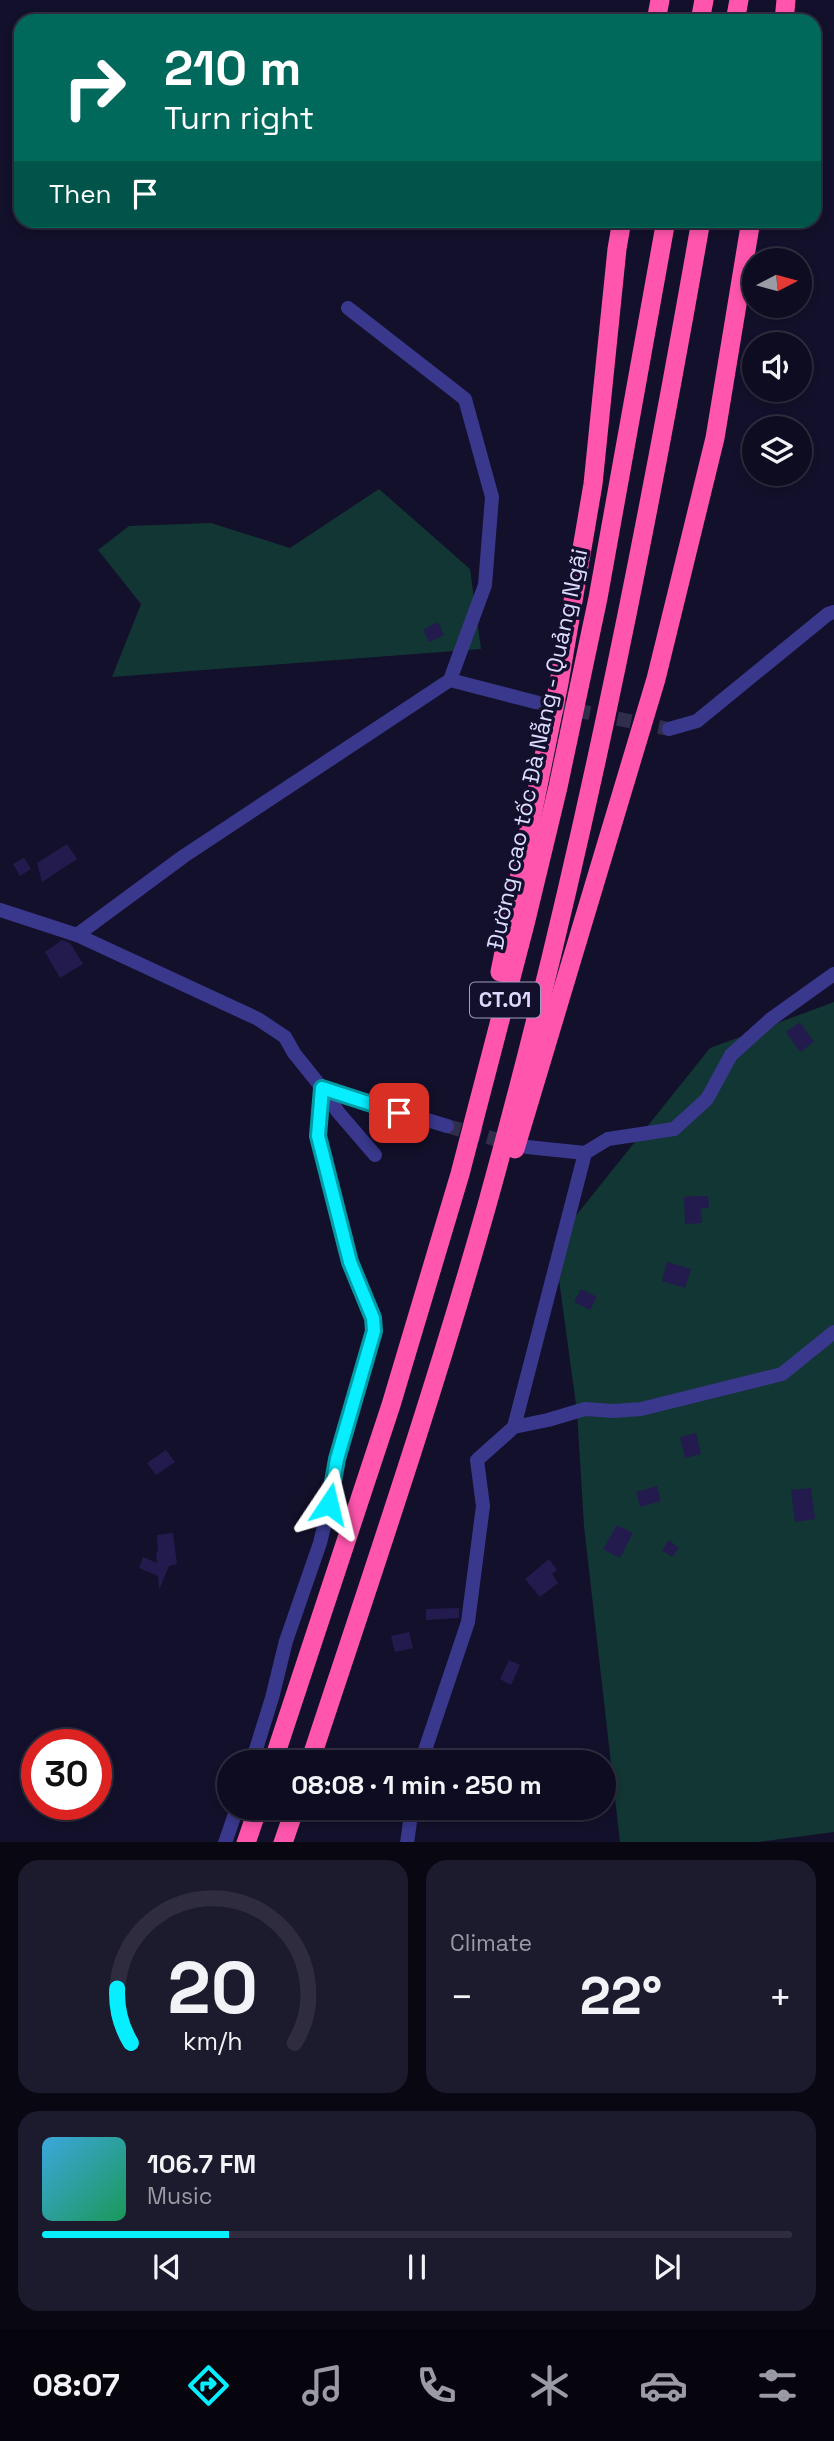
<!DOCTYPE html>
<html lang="en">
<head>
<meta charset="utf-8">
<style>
  body { margin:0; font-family:"Space Grotesk",sans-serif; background:#1c1a2d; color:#f1f3f6; height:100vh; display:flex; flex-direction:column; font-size:26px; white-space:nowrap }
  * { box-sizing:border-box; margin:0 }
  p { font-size:23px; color:#9b9ba5 }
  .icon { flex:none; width:38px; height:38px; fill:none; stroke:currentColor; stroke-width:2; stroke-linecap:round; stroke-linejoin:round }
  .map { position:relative; height:1842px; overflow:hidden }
  .sheet { display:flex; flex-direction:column; gap:18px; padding:18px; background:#080712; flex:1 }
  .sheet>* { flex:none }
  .banner { position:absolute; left:14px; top:14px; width:807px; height:214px; border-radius:21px; box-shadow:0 4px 10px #0003,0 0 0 2px #2e2c3e; background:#00695c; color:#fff; overflow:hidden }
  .needle { width:46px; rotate:84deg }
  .buttons { position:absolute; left:742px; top:248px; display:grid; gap:14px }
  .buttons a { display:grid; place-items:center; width:70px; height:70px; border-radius:50%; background:#0e0c20; box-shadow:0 4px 10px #0003,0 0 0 2px #2e2c3e; font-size:35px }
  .speed { position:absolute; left:21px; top:1729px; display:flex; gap:14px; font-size:35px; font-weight:700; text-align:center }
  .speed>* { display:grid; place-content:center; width:91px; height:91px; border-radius:50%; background:#0e0c20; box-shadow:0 4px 10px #0003,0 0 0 2px #2e2c3e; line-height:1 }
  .speed .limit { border:10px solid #d22; background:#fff; color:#111 }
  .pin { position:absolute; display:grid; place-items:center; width:60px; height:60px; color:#fff; margin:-30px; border-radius:14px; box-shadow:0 4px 10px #0006 }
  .me { position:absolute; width:77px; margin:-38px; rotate:10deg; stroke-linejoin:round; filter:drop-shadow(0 0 5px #0008) }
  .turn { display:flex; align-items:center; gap:24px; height:147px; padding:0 35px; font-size:32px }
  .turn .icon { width:91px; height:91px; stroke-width:2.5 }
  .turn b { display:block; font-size:49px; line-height:60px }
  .then { display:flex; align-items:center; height:66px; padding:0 35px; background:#0003; gap:14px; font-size:26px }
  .big { font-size:52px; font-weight:800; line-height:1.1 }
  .sheet .widget { flex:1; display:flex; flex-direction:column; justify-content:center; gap:10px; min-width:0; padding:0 24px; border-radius:21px; background:#1c1a2d }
  .sheet .dial { align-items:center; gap:0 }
  .dial svg { height:182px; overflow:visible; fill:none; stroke:#2e2c3e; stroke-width:7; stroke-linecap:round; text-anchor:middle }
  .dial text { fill:#f1f3f6; stroke:none }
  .song { display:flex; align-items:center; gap:21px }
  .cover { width:84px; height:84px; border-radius:10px; background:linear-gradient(135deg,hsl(200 70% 55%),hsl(150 70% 35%)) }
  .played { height:7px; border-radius:4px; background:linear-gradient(90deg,#06eeff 25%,#2e2c3e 25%) }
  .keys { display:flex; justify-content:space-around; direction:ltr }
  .heat { display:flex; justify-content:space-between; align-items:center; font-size:38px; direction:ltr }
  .sheet .tiles { flex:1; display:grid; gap:18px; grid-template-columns:1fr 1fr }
  .widget:last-child { grid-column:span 2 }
  .trip { position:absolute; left:217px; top:1750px; width:399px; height:70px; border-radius:35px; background:#0e0c20; box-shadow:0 4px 10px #0003,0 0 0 2px #2e2c3e; font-weight:800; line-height:70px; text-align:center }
  .dock { display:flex; height:112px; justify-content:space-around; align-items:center; background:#06050d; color:#9b9ba5 }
  .dock .icon { width:49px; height:49px }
  .dock .selected { color:#06eeff }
  .dock b { font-size:32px; color:#f1f3f6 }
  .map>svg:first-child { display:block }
  .green { fill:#123633 }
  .building { fill:#231b4d }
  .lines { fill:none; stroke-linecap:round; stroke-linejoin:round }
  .minor-tunnel { stroke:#312e4b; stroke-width:14; stroke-dasharray:14 7; stroke-linecap:butt }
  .minor { stroke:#39388c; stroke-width:14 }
  .highway { stroke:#ff55ac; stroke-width:19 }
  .route-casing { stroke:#049ba6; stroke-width:18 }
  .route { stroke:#06eeff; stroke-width:12 }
  .labels { text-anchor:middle; stroke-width:7; stroke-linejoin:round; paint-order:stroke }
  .shield { fill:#13102b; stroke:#a09dbf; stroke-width:2 }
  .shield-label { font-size:21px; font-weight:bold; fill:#dddaff }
  .street-label { font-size:23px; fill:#dddaff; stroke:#13102b }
</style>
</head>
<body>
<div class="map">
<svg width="834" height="1843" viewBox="0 0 834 1843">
  <rect width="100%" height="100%" fill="#13102b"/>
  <g class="green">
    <path d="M 379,489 L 470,569 L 481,649 L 112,677 L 141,604 L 98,550 L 129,526 L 211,523 L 290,548 Z"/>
    <path d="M 834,1002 L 834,1832 L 751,1843 L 620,1842 L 584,1526 L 577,1412 L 554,1243 L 710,1048 Z"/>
  </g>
  <g class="building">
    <path d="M 438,622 L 444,635 L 429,642 L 423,630 Z"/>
    <path d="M 67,844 L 77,859 L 42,882 L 37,863 Z"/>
    <path d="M 24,858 L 31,869 L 20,876 L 13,864 Z"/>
    <path d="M 62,940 L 70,943 L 83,964 L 60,978 L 45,952 Z"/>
    <path d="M 800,1022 L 814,1042 L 800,1052 L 786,1032 Z"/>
    <path d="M 697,1196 L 708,1196 L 709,1208 L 701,1208 L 702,1223 L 685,1224 L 684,1197 Z"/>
    <path d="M 667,1262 L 691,1269 L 685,1288 L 662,1281 Z"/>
    <path d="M 581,1289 L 597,1297 L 590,1310 L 574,1302 Z"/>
    <path d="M 696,1433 L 701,1454 L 685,1458 L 680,1437 Z"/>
    <path d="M 166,1450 L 175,1462 L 156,1475 L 147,1463 Z"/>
    <path d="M 657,1486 L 661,1501 L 640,1507 L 636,1492 Z"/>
    <path d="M 811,1488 L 815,1519 L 795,1522 L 791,1490 Z"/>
    <path d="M 617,1525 L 633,1533 L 620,1558 L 603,1549 Z"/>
    <path d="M 173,1533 L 177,1564 L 169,1566 L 159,1590 L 158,1576 L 139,1568 L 143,1557 L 157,1563 L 156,1553 L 158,1552 L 157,1535 Z"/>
    <path d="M 669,1540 L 679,1548 L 672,1557 L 662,1550 Z"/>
    <path d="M 549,1559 L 557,1570 L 552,1574 L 558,1583 L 540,1597 L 525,1579 Z"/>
    <path d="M 459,1608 L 459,1618 L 426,1620 L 426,1609 Z"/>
    <path d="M 409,1632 L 413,1648 L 395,1652 L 391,1636 Z"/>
    <path d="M 509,1660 L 520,1665 L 511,1685 L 500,1679 Z"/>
  </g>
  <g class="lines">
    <g class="minor-tunnel">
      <path d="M 535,702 L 669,729"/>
      <path d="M 447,1126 L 513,1144"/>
    </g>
    <g class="minor">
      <path d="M 348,308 L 465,399 L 492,497 L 485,585 L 450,680"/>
      <path d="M 669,729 L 697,721 L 828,614 L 834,612"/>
      <path d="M 0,910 L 77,935 L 258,1019 L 285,1037 L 294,1053 L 322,1088 L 338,1112 L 375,1155"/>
      <path d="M 77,935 L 184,856 L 450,680 L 535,702"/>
      <path d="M 527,1147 L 585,1153 L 608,1139 L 674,1129 L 707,1099 L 731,1055 L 771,1019 L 834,974"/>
      <path d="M 514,1427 L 585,1153"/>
      <path d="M 252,1762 L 272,1698 L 286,1641 L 320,1543 L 334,1485 L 336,1459 L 363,1374 L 374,1331 L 373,1318 L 350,1262 L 318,1136 L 322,1088 L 447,1126"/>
      <path d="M 421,1762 L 468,1622 L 483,1506 L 477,1460 L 514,1427 L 548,1420 L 585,1409 L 613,1411 L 641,1409 L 782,1374 L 834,1332"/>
      <path d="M 225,1843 L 237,1808"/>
      <path d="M 407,1843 L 412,1808"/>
    </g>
    <g class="highway">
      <path d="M 656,21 L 660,0"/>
      <path d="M 700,21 L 704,0"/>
      <path d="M 735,21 L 739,0"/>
      <path d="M 784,21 L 786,0"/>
      <path d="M 500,972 L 559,683 L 593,484 L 617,249 L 622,220"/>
      <path d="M 515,1149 L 656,679 L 715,438 L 751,220"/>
      <path d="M 273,1762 L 391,1405 L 460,1174 L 525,924 L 558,787 L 598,598 L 666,220"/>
      <path d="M 310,1762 C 371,1577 434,1393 487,1205 C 577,881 643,552 701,220"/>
      <path d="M 246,1843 L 258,1808"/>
      <path d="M 283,1843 L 295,1808"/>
    </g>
  </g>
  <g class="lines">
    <g class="route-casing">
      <path id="route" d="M 329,1504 L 337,1459 L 374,1331 L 373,1318 L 350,1262 L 318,1136 L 322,1088 L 399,1113"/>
    </g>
    <use href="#route" class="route"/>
  </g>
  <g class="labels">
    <rect class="shield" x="470" y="982.5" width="70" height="35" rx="5"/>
    <g class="shield-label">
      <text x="505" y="1007">CT.01</text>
    </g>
    <g class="street-label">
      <text transform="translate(537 749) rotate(-78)" y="8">Đường cao tốc Đà Nẵng - Quảng Ngãi</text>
    </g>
  </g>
</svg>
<div class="buttons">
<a><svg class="needle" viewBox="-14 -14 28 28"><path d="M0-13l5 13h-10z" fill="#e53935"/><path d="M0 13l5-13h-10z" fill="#9b9ba5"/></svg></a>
<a><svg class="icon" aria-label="sound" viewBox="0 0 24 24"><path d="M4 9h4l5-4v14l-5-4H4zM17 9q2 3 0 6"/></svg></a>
<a><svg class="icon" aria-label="layers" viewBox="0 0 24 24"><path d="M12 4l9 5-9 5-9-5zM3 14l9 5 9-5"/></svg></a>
</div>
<div class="speed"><div class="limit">30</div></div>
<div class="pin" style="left:399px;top:1113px;background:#d93025"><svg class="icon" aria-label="arrive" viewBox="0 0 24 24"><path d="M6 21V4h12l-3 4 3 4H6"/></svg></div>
<svg class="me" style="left:329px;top:1504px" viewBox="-20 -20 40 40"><path d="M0-17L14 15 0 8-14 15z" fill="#06eeff" stroke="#fff" stroke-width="4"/></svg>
<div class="trip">08:08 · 1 min · 250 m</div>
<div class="banner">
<div class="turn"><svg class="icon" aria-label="right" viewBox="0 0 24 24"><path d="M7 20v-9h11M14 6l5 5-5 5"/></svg><div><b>210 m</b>Turn right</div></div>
<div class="then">Then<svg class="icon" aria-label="arrive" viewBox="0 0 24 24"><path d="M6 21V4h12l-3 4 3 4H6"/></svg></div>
</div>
</div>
<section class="sheet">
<div class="tiles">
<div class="widget dial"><svg viewBox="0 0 100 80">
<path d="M14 69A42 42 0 1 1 86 69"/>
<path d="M14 69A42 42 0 0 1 8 45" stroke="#06eeff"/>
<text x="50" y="56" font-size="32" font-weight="700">20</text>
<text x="50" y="72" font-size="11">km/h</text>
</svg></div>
<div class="widget"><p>Climate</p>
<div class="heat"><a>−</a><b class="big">22°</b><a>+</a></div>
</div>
<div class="widget">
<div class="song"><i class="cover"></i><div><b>106.7 FM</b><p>Music</p></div></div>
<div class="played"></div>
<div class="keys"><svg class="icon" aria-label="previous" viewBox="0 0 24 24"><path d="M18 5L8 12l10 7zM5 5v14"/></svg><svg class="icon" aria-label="pause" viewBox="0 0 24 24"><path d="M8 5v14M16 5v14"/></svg><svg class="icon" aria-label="next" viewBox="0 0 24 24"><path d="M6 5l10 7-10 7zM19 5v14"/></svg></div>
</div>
</div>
</section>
<nav class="dock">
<b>08:07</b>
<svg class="icon selected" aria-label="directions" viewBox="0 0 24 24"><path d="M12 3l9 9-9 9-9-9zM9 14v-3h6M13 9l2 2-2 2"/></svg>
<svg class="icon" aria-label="music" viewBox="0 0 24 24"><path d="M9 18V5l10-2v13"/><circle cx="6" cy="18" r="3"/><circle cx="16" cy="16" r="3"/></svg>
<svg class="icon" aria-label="phone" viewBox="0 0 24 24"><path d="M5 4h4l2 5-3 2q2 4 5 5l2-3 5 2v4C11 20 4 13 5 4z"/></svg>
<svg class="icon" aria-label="climate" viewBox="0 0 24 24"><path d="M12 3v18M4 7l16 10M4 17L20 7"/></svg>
<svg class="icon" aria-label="car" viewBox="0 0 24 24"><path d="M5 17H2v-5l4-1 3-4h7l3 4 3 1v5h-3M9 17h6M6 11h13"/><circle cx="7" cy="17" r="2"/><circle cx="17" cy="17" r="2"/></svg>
<svg class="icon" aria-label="filters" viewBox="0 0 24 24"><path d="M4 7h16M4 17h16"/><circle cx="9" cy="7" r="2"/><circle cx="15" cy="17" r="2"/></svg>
</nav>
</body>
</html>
